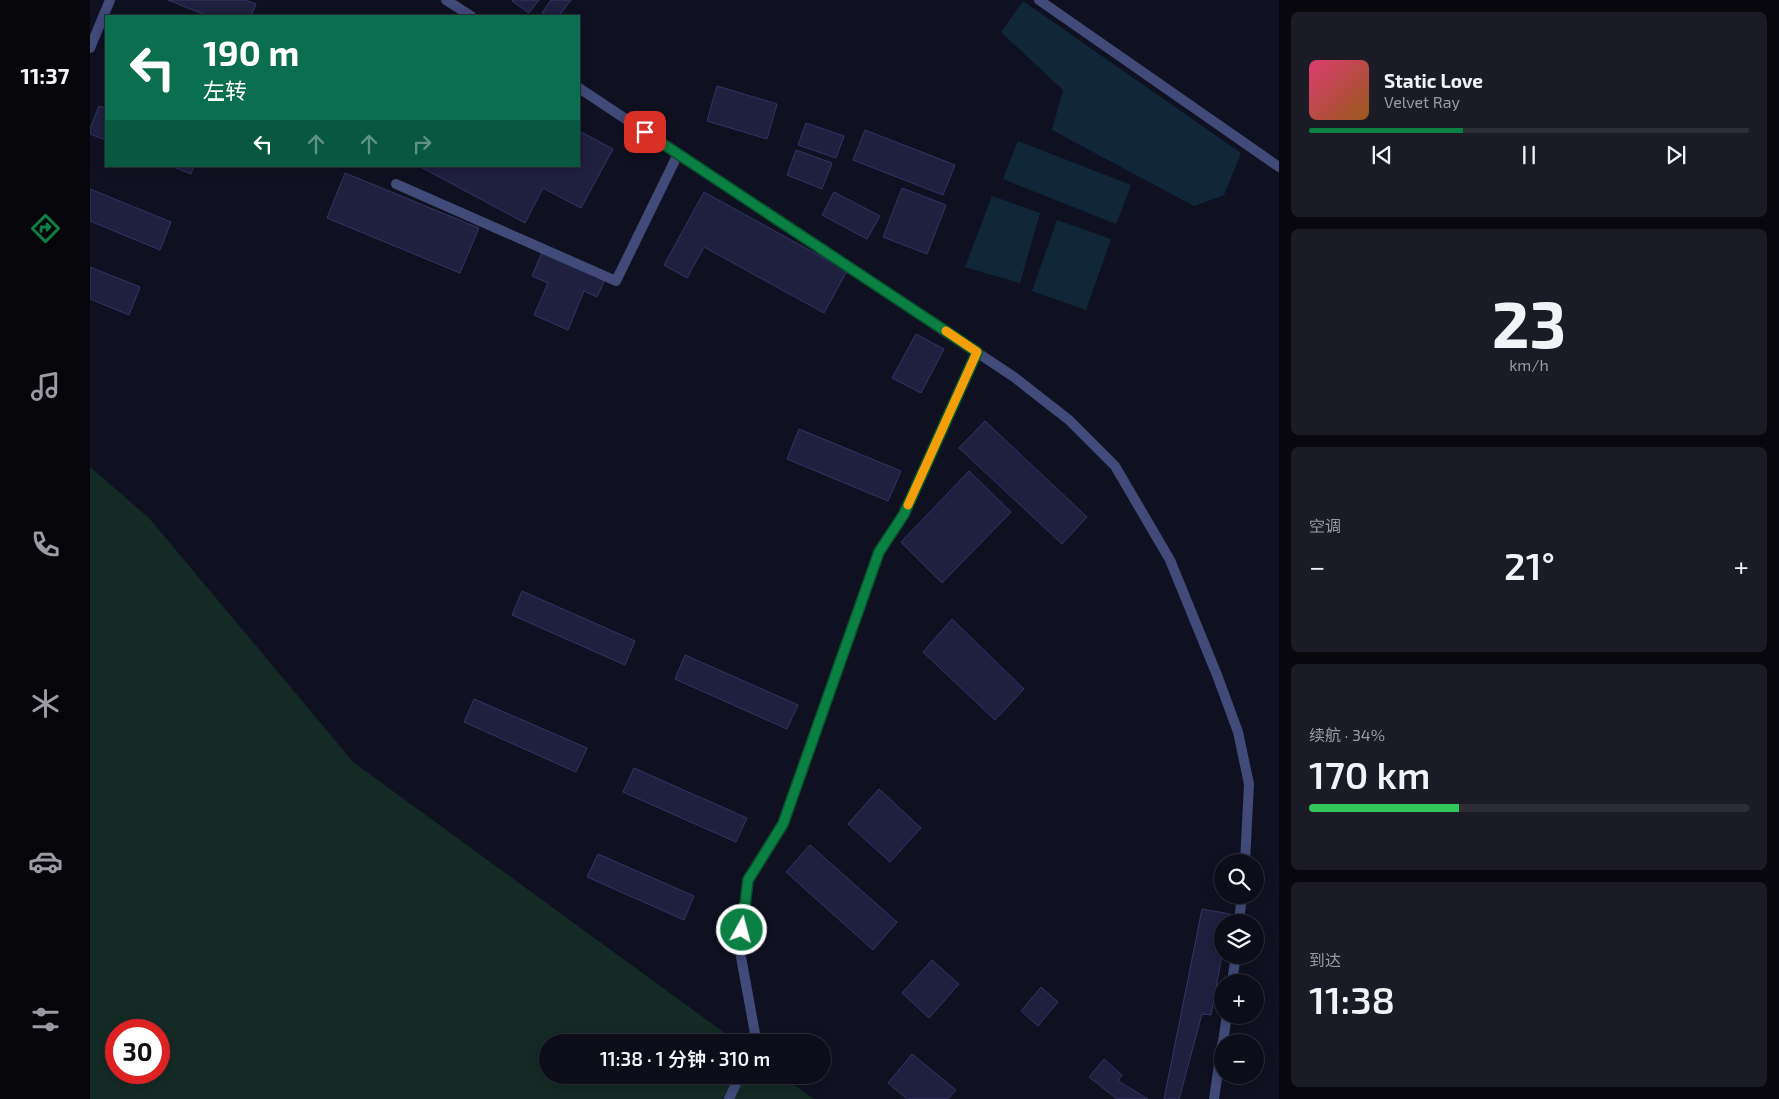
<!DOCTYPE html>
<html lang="zh">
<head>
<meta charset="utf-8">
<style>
  body { margin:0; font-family:"Exo 2","Noto Sans SC",sans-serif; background:#1a1b25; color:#f1f3f6; height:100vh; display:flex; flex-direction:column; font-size:19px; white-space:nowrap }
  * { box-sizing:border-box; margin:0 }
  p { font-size:16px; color:#9a9ca2 }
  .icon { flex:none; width:28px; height:28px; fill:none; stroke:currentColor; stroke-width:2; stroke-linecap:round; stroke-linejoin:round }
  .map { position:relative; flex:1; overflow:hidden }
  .panel { display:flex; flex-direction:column; gap:12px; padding:12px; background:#07070d; width:500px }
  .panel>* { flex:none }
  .guide { position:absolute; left:15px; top:15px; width:475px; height:152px; border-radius:0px; box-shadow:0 2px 12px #0003,0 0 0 1px #2c2d37; background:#0b6e4f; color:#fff; overflow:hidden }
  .buttons { position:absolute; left:1124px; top:854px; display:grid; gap:10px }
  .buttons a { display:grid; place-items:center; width:50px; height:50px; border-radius:50%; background:#0c0d18; box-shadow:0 2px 12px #0003,0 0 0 1px #2c2d37; font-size:25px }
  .speed { position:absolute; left:15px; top:1019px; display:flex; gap:10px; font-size:25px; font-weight:700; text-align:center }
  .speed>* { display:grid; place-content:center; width:65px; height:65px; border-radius:50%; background:#0c0d18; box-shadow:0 2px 12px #0003,0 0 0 1px #2c2d37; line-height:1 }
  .speed .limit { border:8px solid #d22; background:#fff; color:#111 }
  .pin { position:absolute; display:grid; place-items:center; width:42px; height:42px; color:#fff; margin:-21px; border-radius:10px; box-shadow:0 2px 8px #0006 }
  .me { position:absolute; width:55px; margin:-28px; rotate:7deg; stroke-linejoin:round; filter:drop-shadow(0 0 4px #0008) }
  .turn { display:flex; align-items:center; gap:18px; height:105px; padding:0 15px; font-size:22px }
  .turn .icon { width:65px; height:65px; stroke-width:2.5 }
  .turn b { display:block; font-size:35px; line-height:42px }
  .lanes { display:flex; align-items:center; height:48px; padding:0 15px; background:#0003; justify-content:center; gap:25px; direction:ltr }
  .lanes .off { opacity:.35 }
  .big { font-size:38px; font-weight:600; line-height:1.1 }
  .panel .tile { flex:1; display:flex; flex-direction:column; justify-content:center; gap:8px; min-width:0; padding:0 18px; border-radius:8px; background:#1a1b25 }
  .panel .dial { align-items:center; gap:0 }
  .dial b { font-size:65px; line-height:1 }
  .song { display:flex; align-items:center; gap:15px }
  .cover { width:60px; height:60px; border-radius:8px; background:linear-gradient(135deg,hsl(340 70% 55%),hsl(30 70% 35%)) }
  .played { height:5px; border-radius:2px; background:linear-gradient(90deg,#0b8043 35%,#2c2d37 35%) }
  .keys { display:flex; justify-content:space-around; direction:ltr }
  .heat { display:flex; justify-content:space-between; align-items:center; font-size:28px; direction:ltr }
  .charge { height:8px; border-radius:4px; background:linear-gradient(90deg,#34c759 34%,#2c2d37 0) }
  .trip { position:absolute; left:449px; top:1034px; width:292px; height:50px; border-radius:25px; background:#0c0d18; box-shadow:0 2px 12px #0003,0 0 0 1px #2c2d37; font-weight:600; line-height:50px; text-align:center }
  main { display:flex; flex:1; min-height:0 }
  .tabs { display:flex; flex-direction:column; width:90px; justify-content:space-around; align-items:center; background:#05050a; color:#9a9ca2 }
  .tabs .icon { width:35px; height:35px }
  .tabs .current { color:#0b8043 }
  .tabs b { font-size:22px; color:#f1f3f6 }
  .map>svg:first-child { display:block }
  .green { fill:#142a25; fill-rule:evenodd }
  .water { fill:#10273a }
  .building { fill:#1f1f3f; stroke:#343468 }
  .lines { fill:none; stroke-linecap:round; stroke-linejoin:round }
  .minor { stroke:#414a79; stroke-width:10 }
  .route-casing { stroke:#07532c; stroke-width:12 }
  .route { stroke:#0b8043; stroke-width:9 }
  .slow { stroke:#f59e0b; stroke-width:9 }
</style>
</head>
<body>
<main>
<nav class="tabs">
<b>11:37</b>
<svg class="icon current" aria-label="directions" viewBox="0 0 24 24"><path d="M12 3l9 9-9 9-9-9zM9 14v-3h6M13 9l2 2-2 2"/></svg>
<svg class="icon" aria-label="music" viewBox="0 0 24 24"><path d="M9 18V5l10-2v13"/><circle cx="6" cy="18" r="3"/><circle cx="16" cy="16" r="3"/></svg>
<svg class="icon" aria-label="phone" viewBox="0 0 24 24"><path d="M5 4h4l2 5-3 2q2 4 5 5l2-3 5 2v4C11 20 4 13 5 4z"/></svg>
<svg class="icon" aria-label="climate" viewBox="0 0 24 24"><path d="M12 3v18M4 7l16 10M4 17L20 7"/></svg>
<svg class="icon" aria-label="car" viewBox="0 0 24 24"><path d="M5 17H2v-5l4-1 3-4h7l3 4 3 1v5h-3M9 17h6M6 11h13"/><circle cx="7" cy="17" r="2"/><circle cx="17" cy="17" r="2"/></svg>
<svg class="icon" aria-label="filters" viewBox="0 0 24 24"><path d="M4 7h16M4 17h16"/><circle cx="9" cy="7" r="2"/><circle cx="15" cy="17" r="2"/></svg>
</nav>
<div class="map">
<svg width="1189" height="1099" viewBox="0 0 1189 1099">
  <rect width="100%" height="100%" fill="#101120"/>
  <path class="green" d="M 0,467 L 59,518 L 263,762 L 647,1042 L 458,1042 L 458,1075 L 691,1075 L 724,1099 L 0,1099 ZM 26,1030 L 69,1030 L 69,1072 L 26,1072 Z"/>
  <g class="water">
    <path d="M 933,1 L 1151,153 L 1134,195 L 1104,206 L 962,130 L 973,90 L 911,32 Z"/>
    <path d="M 928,141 L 1041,185 L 1026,224 L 913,179 Z"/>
    <path d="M 902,196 L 950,213 L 930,283 L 875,267 Z"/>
    <path d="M 967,220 L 1021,239 L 996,310 L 942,291 Z"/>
  </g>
  <g class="building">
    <path d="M 78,0 L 156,0 L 166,4 L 161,16 L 118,16 Z"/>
    <path d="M 423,0 L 449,0 L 439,13 L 422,1 Z"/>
    <path d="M 461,0 L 481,0 L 469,16 L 457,16 L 452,13 Z"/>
    <path d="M 627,86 L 687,104 L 677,139 L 617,121 Z"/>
    <path d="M 9,106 L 16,108 L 16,140 L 0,134 L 0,129 Z"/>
    <path d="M 716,123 L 754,136 L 746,158 L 708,145 Z"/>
    <path d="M 775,130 L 865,165 L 853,195 L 763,160 Z"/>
    <path d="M 489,131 L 523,149 L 491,208 L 453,188 L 435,223 L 329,166 L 489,166 Z"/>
    <path d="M 706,150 L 742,163 L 732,189 L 697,175 Z"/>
    <path d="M 81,166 L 104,166 L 101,174 Z"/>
    <path d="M 255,173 L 389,228 L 370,273 L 237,218 Z"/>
    <path d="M 812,188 L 856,205 L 837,254 L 793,237 Z"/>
    <path d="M 0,189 L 81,222 L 70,250 L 0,221 Z"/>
    <path d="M 614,192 L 757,271 L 734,313 L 614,247 L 597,278 L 574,265 Z"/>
    <path d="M 744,192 L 790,216 L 777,239 L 732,215 Z"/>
    <path d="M 453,250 L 516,277 L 507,297 L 494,291 L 478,330 L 444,315 L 458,283 L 442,276 Z"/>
    <path d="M 0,267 L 50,287 L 39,315 L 0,299 Z"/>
    <path d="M 826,334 L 854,349 L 831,393 L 802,378 Z"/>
    <path d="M 895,421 L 997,517 L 972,544 L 869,448 Z"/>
    <path d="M 709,429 L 811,471 L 798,501 L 697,459 Z"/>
    <path d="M 879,471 L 921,512 L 852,583 L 811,542 Z"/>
    <path d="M 432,591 L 545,641 L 535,665 L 422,615 Z"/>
    <path d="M 862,619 L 934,689 L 905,720 L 833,652 Z"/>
    <path d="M 595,655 L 708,705 L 697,729 L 585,679 Z"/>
    <path d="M 384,699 L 497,748 L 486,772 L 374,722 Z"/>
    <path d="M 544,768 L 657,818 L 646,842 L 533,792 Z"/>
    <path d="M 789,789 L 831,828 L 800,862 L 758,824 Z"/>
    <path d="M 720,845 L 807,922 L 783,950 L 696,872 Z"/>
    <path d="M 508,854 L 604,896 L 594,920 L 497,877 Z"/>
    <path d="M 1112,909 L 1140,914 L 1138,922 L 1132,922 L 1132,955 L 1121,1015 L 1112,1014 L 1089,1099 L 1074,1099 Z"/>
    <path d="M 842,960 L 869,984 L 839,1018 L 812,993 Z"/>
    <path d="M 951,987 L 968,1002 L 948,1026 L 931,1011 Z"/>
    <path d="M 822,1054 L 866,1090 L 858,1099 L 817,1099 L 798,1083 Z"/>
    <path d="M 1014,1059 L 1032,1075 L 1028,1081 L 1058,1099 L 1027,1099 L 999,1077 Z"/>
  </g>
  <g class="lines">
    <g class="minor">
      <path d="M 356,0 L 381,16"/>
      <path d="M 949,0 L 1189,167"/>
      <path d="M 0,48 L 20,0"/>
      <path d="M 489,88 L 924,377 L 979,420 L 1025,466 L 1080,560 L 1127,675 L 1148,732 L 1159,784 L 1155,862"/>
      <path d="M 306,184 L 526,281 L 588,154"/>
      <path d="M 1149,922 L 1152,895"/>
      <path d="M 1142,982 L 1146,955"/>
      <path d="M 664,1042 L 666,1039 L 649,946 L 658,880 L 693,823 L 789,552 L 814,514 L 887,352"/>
      <path d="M 1133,1042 L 1137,1015"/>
      <path d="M 639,1099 L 650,1075"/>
      <path d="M 1124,1099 L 1132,1044"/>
    </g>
  </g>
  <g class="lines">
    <g class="route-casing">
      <path id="route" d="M 555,132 L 887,352 L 814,514 L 789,552 L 693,824 L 658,880 L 652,930"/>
    </g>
    <use href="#route" class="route"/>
    <path class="slow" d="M 818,505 L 887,352 L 856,331"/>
  </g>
</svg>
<div class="buttons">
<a><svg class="icon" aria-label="search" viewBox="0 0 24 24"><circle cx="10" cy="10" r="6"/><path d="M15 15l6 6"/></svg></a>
<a><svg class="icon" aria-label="layers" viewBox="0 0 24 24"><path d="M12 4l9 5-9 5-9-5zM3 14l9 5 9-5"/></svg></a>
<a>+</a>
<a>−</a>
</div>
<div class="speed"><div class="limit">30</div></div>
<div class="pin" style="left:555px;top:132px;background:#d93025"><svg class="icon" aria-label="arrive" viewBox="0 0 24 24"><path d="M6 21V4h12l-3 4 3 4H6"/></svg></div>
<svg class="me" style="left:652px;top:930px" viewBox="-20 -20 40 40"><circle r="17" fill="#0b8043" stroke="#fff" stroke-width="3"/><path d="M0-11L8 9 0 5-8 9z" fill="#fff"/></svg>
<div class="trip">11:38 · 1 分钟 · 310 m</div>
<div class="guide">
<div class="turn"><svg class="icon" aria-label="left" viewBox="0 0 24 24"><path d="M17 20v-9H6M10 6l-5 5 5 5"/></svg><div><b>190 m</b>左转</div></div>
<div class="lanes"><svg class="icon" aria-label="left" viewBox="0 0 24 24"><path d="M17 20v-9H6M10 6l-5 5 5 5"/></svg><svg class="icon off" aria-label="ahead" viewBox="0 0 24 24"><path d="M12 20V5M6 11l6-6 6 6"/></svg><svg class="icon off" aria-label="ahead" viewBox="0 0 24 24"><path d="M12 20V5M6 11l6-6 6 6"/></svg><svg class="icon off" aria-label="right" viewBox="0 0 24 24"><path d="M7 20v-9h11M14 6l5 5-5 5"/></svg></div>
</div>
</div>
<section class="panel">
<div class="tile">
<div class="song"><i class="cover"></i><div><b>Static Love</b><p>Velvet Ray</p></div></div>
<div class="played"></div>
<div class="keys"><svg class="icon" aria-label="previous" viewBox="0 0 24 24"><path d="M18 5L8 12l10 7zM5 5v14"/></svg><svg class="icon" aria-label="pause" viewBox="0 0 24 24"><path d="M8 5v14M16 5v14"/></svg><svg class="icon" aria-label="next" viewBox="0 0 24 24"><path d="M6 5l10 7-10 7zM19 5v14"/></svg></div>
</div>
<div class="tile dial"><b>23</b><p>km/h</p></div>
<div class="tile"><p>空调</p>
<div class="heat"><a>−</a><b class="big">21°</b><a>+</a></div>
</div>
<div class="tile"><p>续航 · 34%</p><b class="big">170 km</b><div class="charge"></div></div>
<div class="tile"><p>到达</p><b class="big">11:38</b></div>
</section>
</main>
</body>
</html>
